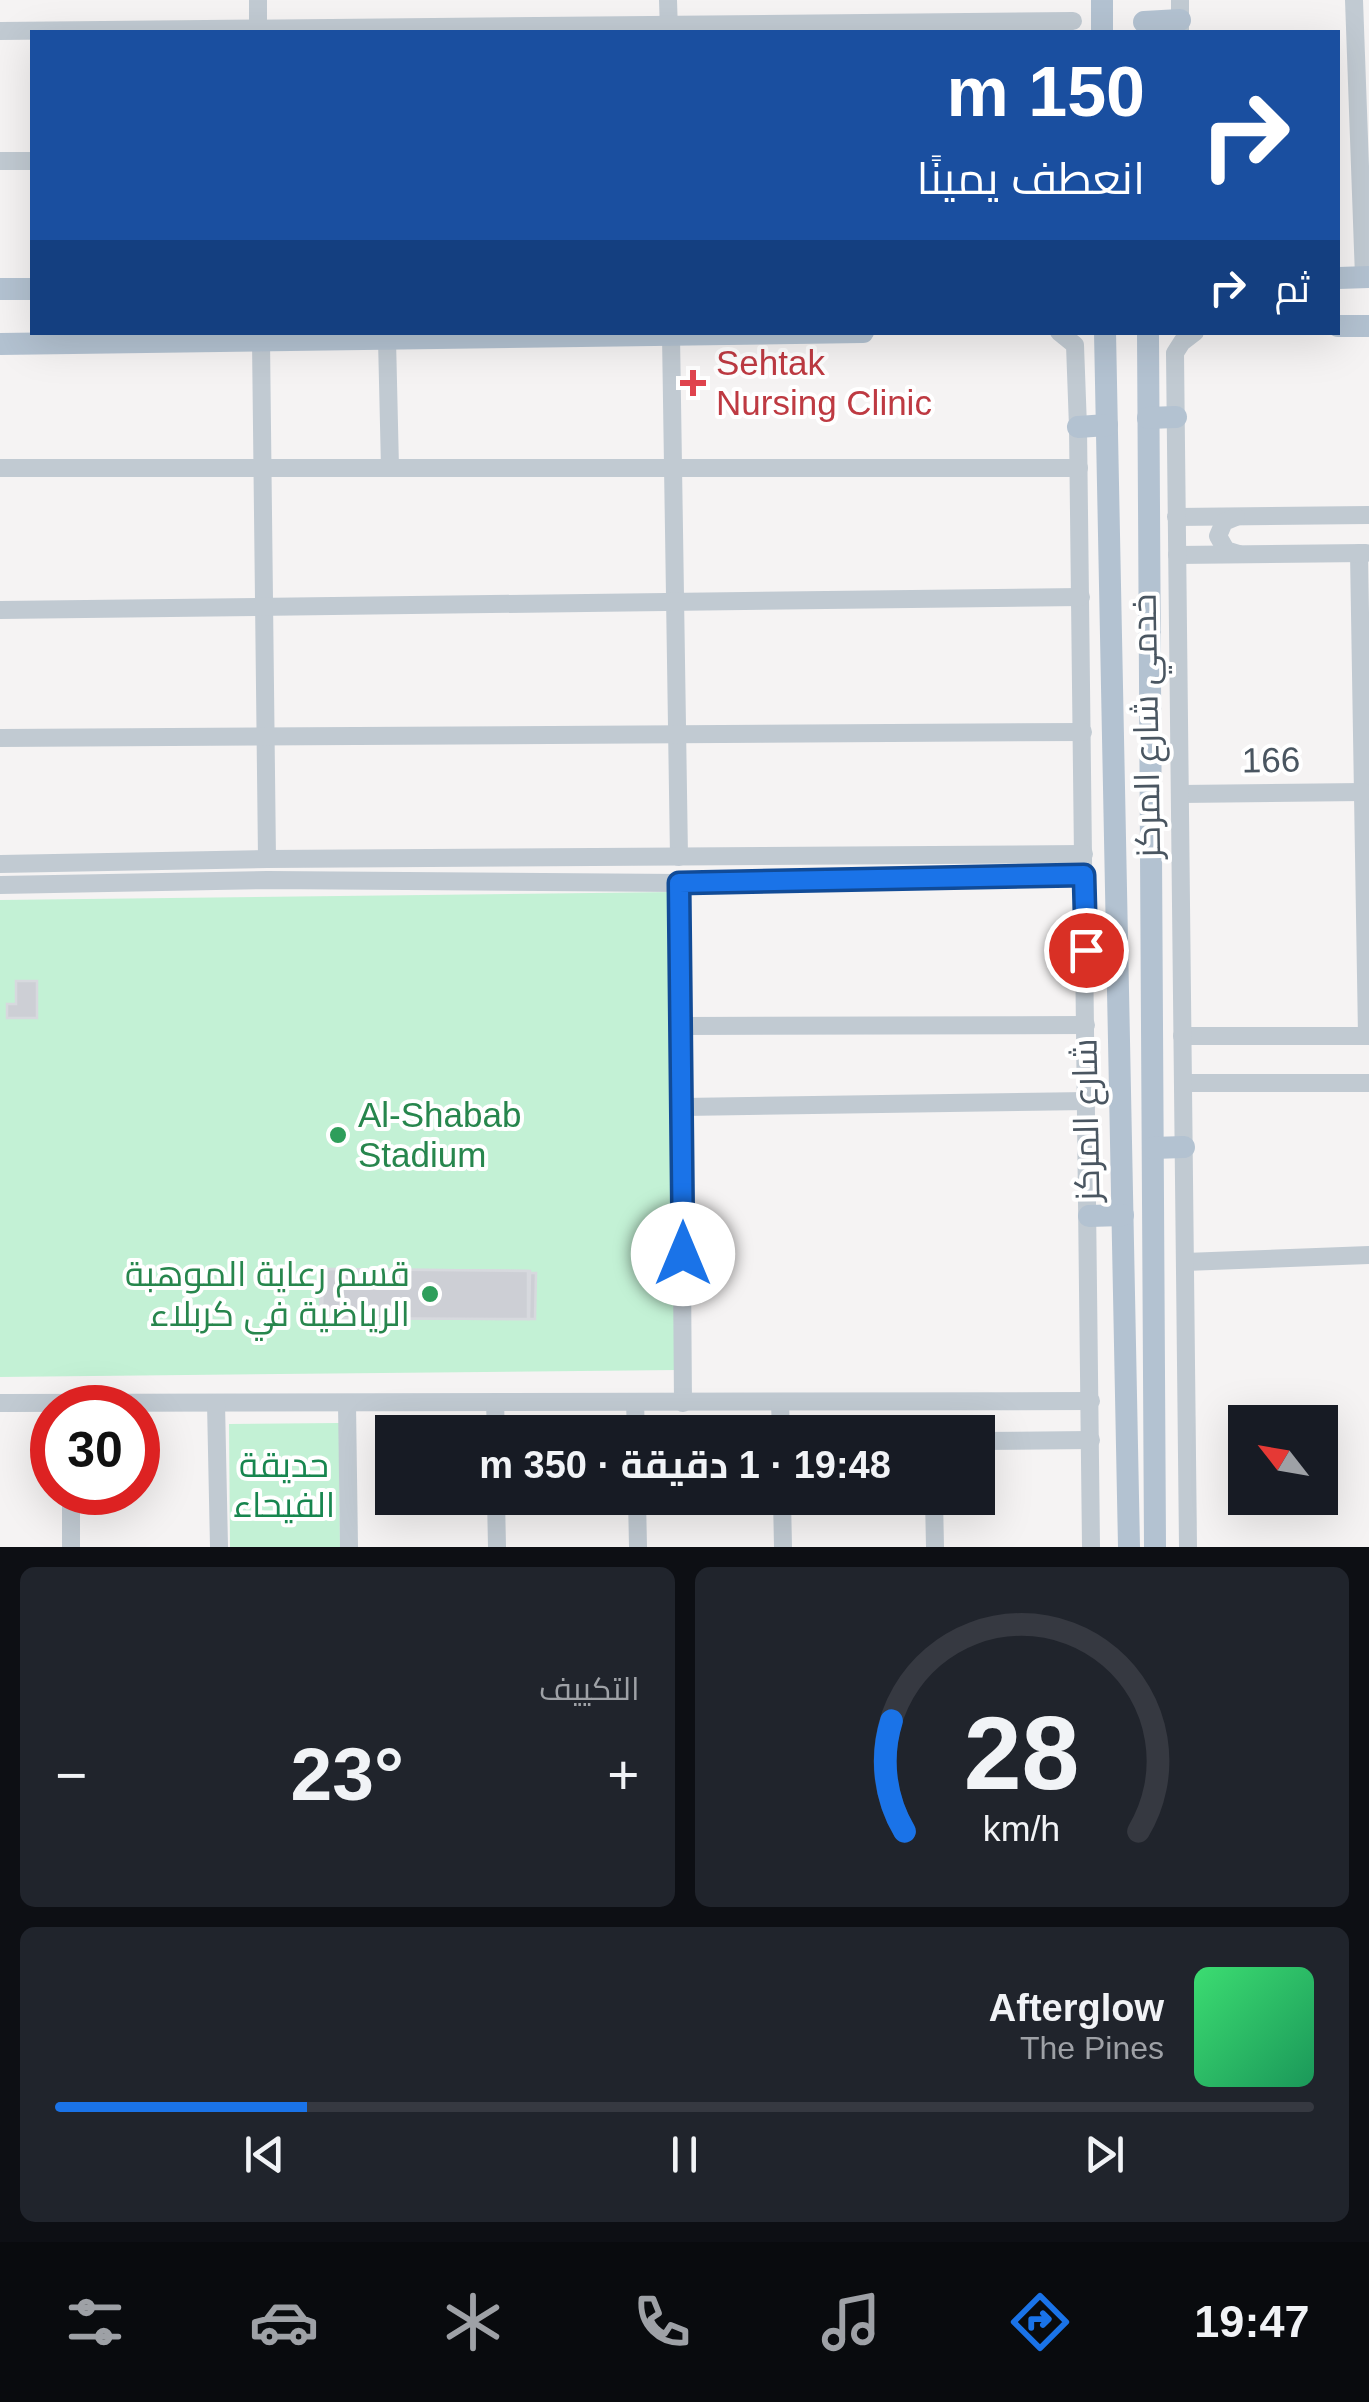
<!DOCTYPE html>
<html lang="ar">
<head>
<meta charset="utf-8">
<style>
  body { margin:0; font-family:Arial,Cairo,sans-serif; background:#20242c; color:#f1f3f6; direction:rtl; height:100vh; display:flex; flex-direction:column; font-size:38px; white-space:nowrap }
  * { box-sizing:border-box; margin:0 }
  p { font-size:32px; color:#9ea1a6 }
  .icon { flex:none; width:55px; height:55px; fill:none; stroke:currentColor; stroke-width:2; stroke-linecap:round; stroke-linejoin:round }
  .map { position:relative; height:1547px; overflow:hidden; direction:ltr }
  .sheet { display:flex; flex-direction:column; gap:20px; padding:20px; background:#0d0f14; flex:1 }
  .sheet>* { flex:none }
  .guide { position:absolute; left:30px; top:30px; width:1310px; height:305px; border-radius:0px; box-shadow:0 10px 40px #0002; direction:rtl; background:#1a4fa0; color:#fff; overflow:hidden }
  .needle { width:65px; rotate:301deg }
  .buttons { position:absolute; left:1228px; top:1405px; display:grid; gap:20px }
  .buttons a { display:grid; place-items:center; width:110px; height:110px; border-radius:0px; background:#171b24; box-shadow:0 10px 40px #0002; font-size:50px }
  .speed { position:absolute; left:30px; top:1385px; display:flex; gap:20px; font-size:50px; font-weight:700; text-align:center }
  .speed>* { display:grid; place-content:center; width:130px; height:130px; border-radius:50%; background:#171b24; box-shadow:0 10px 40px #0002; line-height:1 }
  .speed .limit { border:15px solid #d22; background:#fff; color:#111 }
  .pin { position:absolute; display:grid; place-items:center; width:85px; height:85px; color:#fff; margin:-42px; border:5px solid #fff; border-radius:50%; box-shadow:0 2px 10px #0007 }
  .me { position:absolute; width:110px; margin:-55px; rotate:0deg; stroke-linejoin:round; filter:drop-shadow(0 0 8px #0008) }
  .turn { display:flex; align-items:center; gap:35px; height:210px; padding:0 30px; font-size:45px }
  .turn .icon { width:130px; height:130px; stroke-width:2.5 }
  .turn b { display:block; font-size:70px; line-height:85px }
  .then { display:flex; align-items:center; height:95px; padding:0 30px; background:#0003; gap:20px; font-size:38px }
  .big { font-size:75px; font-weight:700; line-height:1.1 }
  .sheet .widget { flex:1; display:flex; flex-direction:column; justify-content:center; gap:15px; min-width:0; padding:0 35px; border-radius:15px; background:#20242c }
  .sheet .dial { align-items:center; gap:0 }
  .dial svg { height:260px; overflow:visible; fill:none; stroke:#363941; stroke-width:7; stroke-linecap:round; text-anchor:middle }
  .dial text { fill:#f1f3f6; stroke:none }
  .song { display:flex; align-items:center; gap:30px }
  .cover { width:120px; height:120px; border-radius:15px; background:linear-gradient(135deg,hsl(140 70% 55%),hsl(150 70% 35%)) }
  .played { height:10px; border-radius:5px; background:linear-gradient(90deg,#1a73e8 20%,#363941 20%) }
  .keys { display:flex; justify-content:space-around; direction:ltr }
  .heat { display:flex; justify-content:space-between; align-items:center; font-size:55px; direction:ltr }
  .sheet .tiles { flex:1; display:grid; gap:20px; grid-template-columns:1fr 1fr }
  .widget:last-child { grid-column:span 2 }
  .trip { position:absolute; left:375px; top:1415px; width:620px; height:100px; border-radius:0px; background:#171b24; box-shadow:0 10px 40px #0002; font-weight:700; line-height:100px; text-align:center; direction:rtl }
  .menu { display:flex; height:160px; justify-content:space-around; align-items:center; background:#090b0e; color:#9ea1a6 }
  .menu .icon { width:70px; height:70px }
  .menu .current { color:#1a73e8 }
  .menu b { font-size:45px; color:#f1f3f6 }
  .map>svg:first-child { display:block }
  .green { fill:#c3f1d5 }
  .building { fill:#cdcfd5; stroke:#d7d9de; stroke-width:2.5 }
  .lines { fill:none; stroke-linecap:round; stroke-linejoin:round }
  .minor { stroke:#c1cad2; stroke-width:18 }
  .major { stroke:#b3c2d1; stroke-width:22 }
  .route-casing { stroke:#114b97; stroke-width:25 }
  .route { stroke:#1a73e8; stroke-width:18 }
  .health-dot { fill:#e0444e; stroke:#fff; stroke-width:4 }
  .leisure-dot { fill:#2e9e5b; stroke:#fff; stroke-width:4 }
  .labels { text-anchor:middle; stroke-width:8; stroke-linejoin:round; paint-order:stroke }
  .health-label { font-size:35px; fill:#be3a42; stroke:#fff; text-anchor:start }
  .street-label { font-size:35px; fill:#4a5661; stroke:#fff }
  .leisure-label { font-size:35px; fill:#27864d; stroke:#fff; text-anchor:start }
  .park-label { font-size:35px; fill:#17864f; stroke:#fff }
</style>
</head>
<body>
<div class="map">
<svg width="1369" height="1547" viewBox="0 0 1369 1547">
  <rect width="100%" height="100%" fill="#f5f3f3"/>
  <g class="green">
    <path d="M 674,892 L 677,1370 L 0,1377 L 0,900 Z"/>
    <path d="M 339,1423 L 340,1547 L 230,1547 L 229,1424 Z"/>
  </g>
  <g class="building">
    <path d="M 16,981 L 37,981 L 37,1018 L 7,1018 L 7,1004 L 16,1004 Z"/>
    <path d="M 321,1269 L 530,1271 L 529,1319 L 320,1318 Z"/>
    <path d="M 323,1269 L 528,1271 L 528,1319 L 322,1318 Z"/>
    <path d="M 530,1273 L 536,1273 L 535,1319 L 529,1319 Z"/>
  </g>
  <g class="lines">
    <g class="minor">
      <path d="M 258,0 L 258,32"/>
      <path d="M 668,0 L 669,32"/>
      <path d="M 1180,0 L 1180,32"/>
      <path d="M 1354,0 L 1364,277"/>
      <path d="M 0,31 L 1073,21"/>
      <path d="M 0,161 L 32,161"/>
      <path d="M 1059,332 L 1075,345 L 1078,427 L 1091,1547"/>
      <path d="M 671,335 L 679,857"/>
      <path d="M 387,339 L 390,468"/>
      <path d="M 261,341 L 267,859"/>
      <path d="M 0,468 L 1079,468"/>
      <path d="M 1176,517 L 1369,515"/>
      <path d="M 1236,517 L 1224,522 L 1218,536 L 1226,550 L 1239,554"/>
      <path d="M 1359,553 L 1367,1036"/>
      <path d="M 1177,555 L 1366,553"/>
      <path d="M 0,610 L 1081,597"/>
      <path d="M 0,738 L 1083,732"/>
      <path d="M 1180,794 L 1363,792"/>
      <path d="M 0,864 L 267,859 L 1084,854"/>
      <path d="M 679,883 L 683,1403"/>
      <path d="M 0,885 L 267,880 L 679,883 L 1085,875"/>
      <path d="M 682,1026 L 1086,1025"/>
      <path d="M 1182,1036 L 1369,1036"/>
      <path d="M 1183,1083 L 1369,1083"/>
      <path d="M 683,1107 L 1088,1101"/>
      <path d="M 1185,1262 L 1369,1255"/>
      <path d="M 0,1403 L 1091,1401"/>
      <path d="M 216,1403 L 219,1547"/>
      <path d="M 347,1403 L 349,1547"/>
      <path d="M 495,1403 L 496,1432"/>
      <path d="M 635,1403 L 636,1432"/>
      <path d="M 780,1403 L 781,1432"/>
      <path d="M 978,1441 L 1091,1440"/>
      <path d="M 71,1492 L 71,1547"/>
      <path d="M 496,1498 L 497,1547"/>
      <path d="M 637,1498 L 638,1547"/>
      <path d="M 782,1498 L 783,1547"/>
      <path d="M 934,1498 L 935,1547"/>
      <path d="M 1188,1547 L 1175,353 L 1182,342 L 1195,332"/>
    </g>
    <g class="major">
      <path d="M 1102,0 L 1102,32"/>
      <path d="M 1144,22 L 1180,20"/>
      <path d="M 1338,278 L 1369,277"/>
      <path d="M 0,289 L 32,289"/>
      <path d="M 1338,326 L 1369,326"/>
      <path d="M 1105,332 L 1129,1547"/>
      <path d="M 1148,332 L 1155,1547"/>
      <path d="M 0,344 L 863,332"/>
      <path d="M 1148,418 L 1176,417"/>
      <path d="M 1078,427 L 1107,425"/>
      <path d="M 1153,1148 L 1184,1147"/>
      <path d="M 1089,1216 L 1123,1215"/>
    </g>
  </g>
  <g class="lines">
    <g class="route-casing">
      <path id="route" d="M 683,1254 L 679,883 L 1084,875 L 1086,950"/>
    </g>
    <use href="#route" class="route"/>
  </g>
  <path class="health-dot" d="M688 368h10v10h10v10h-10v10h-10v-10h-10v-10h10z"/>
  <g class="leisure-dot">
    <circle cx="338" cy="1135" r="10"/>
    <circle cx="430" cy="1294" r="10"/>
  </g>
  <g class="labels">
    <g class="health-label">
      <text x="716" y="375">Sehtak<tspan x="716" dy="40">Nursing Clinic</tspan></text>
    </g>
    <g class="street-label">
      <text transform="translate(1146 726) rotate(-91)" y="12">خدمي شارع المركز</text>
      <text transform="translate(1271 760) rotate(-1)" y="12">166</text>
      <text transform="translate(1086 1120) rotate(-91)" y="12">شارع المركز</text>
    </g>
    <g class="leisure-label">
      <text x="358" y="1127">Al-Shabab<tspan x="358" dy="40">Stadium</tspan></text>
      <text x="410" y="1286" text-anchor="end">قسم رعاية الموهبة<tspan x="410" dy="40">الرياضية في كربلاء</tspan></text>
    </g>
    <g class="park-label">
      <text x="284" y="1477">حديقة<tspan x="284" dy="40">الفيحاء</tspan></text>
    </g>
  </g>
</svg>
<div class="buttons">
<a><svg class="needle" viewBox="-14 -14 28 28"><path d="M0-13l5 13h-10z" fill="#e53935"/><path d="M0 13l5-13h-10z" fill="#9ea1a6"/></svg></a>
</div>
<div class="speed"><div class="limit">30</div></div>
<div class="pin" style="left:1086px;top:950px;background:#d93025"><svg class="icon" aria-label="arrive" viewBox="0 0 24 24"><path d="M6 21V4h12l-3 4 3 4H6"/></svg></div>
<svg class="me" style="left:683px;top:1254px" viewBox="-20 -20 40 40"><circle r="19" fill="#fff"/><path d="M0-13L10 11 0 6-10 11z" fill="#1a73e8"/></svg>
<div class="trip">19:48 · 1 دقيقة · 350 m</div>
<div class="guide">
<div class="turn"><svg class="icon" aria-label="right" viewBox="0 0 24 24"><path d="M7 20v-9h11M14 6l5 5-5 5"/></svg><div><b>150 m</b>انعطف يمينًا</div></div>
<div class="then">ثم<svg class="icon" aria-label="right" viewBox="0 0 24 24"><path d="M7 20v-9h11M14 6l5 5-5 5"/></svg></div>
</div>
</div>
<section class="sheet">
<div class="tiles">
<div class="widget dial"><svg viewBox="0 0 100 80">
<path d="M14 69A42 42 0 1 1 86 69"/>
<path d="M14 69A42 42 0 0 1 10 35" stroke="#1a73e8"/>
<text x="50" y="56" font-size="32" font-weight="700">28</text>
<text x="50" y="72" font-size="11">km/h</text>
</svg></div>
<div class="widget"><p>التكييف</p>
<div class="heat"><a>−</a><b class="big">23°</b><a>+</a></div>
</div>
<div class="widget">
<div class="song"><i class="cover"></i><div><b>Afterglow</b><p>The Pines</p></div></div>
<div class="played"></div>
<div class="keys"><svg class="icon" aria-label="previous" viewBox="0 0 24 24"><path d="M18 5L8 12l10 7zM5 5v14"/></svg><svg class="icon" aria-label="pause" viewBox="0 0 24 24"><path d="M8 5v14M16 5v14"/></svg><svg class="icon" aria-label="next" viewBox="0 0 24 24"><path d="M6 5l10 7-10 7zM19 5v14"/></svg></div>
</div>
</div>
</section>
<nav class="menu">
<b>19:47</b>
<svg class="icon current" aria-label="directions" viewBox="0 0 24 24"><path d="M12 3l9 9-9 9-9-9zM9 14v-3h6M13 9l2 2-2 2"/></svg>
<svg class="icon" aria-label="music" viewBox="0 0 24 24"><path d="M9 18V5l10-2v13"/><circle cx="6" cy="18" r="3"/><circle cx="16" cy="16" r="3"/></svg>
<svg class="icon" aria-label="phone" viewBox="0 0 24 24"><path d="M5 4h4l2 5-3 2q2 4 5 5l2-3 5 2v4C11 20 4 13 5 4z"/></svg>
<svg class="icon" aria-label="climate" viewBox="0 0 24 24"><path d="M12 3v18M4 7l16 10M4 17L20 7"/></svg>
<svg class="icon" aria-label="car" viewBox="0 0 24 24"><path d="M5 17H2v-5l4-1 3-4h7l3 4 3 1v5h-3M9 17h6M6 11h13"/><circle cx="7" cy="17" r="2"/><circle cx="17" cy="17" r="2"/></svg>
<svg class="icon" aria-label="filters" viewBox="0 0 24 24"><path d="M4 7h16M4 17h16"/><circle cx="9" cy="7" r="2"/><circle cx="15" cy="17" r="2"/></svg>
</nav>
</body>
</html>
